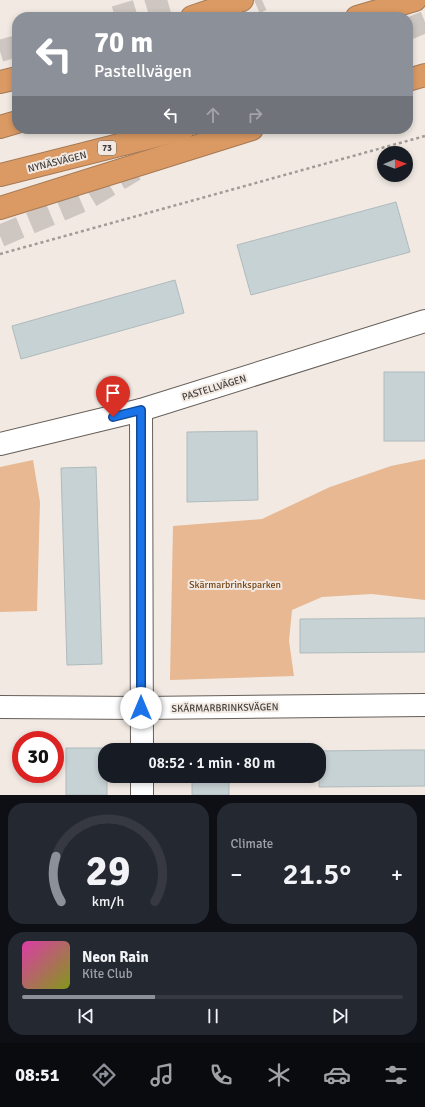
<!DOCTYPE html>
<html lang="en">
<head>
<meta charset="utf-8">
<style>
  body { margin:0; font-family:Signika,sans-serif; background:#242831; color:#f1f3f6; height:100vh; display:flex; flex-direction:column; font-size:15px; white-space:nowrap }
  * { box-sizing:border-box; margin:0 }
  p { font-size:13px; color:#9ea1a6 }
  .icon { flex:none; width:22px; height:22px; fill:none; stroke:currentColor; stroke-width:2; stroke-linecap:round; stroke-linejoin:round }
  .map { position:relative; height:795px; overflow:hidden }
  .side { display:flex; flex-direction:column; gap:8px; padding:8px; background:#0d0f14; flex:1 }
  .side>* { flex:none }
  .guide { position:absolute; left:12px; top:12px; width:401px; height:122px; border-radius:16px; box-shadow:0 2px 6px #0003; background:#8c9099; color:#fff; overflow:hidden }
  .needle { width:26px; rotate:89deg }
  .tools { position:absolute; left:377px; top:146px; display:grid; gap:8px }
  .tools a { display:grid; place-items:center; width:36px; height:36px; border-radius:50%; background:#171b24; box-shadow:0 2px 6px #0003; font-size:20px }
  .speed { position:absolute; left:12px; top:731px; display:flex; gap:8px; font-size:20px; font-weight:700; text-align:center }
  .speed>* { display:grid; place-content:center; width:52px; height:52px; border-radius:50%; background:#171b24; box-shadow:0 2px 6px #0003; line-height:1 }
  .speed .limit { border:6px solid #d22; background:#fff; color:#111 }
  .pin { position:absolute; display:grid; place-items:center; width:34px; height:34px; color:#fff; margin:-41px -17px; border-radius:50% 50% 50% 0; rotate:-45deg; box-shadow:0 0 4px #0007 }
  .pin .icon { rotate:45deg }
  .me { position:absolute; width:44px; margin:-22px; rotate:0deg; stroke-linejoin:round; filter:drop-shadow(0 0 3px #0008) }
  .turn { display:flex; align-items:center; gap:14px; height:84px; padding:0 16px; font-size:18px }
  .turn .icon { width:52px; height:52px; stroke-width:2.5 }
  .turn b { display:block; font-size:28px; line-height:34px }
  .lanes { display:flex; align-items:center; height:38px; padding:0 16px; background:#0003; justify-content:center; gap:20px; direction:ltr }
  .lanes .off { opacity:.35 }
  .big { font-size:30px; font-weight:600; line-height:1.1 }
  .side .card { flex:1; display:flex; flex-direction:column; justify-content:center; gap:6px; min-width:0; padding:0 14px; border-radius:16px; background:#242831 }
  .side .dial { align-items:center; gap:0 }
  .dial svg { height:104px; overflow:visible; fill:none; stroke:#363941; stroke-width:7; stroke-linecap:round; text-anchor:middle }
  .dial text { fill:#f1f3f6; stroke:none }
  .song { display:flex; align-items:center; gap:12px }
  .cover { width:48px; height:48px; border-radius:6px; background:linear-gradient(135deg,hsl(320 70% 55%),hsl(70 70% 35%)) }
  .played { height:4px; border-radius:2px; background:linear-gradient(90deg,#8c9099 35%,#363941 35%) }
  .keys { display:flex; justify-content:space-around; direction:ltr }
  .heat { display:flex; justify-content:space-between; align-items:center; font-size:22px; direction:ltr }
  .side .tiles { flex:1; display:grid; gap:8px; grid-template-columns:1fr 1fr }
  .card:last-child { grid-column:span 2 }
  .trip { position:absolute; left:98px; top:743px; width:228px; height:40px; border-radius:16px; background:#171b24; box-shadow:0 2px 6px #0003; font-weight:600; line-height:40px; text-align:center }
  .tab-bar { display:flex; height:64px; justify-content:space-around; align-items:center; background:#090b0e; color:#9ea1a6 }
  .tab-bar .icon { width:28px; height:28px }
  .tab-bar .current { color:#8c9099 }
  .tab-bar b { font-size:18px; color:#f1f3f6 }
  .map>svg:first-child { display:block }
  .green { fill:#e7b892 }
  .building { fill:#c7d2d5; stroke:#afbabd }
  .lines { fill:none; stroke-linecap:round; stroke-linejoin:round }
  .highway-tunnel { stroke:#cec6c0; stroke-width:22; stroke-dasharray:22 11; stroke-linecap:butt }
  .street-casing { stroke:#665f5a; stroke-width:24 }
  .highway-casing { stroke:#a57955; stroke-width:24 }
  .path { stroke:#a19b96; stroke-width:2.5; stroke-dasharray:3 3; stroke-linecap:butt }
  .street { stroke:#fff; stroke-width:22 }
  .highway { stroke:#db9a63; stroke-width:22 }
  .route-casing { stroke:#114b97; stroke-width:10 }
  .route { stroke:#1a73e8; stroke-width:7 }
  .labels { text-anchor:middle; stroke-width:4; stroke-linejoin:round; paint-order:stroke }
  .shield { fill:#f1e9e2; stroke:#75706c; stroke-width:1 }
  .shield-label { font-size:9px; font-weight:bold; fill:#403c3a }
  .street-label { font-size:10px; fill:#403c3a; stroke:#f1e9e2 }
  .park-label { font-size:10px; fill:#754516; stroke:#f1e9e2 }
</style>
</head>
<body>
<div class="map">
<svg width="425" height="795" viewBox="0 0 425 795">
  <rect width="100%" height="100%" fill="#f1e9e2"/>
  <g class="green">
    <path d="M 425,459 L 425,600 L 372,594 L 322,597 L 292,610 L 289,641 L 294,676 L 170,680 L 173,526 L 262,519 L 330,487 L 391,466 Z"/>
    <path d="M 33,460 L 40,502 L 37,611 L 0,612 L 0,467 Z"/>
  </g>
  <g class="building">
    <path d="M 396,202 L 410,252 L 251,295 L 237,245 Z"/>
    <path d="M 175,280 L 184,313 L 21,359 L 12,326 Z"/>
    <rect x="384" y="372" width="41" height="69"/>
    <path d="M 257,431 L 258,500 L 187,502 L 187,432 Z"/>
    <path d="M 96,467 L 102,664 L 67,665 L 61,468 Z"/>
    <path d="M 425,618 L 425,652 L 300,653 L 300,619 Z"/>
    <path d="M 66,748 L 106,748 L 105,776 L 107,776 L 107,795 L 66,795 Z"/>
    <rect x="192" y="748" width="37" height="2"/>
    <path d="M 408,750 L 425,750 L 425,786 L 319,787 L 319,751 Z"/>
    <rect x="192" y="776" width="37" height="19"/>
  </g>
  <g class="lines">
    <g class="highway-tunnel">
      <path d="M 225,16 L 262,0"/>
      <path d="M 115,17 L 172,0"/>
      <path d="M 408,29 L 425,22"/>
      <path d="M 0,51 L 17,46"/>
      <path d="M 166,151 L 202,129"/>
      <path d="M 0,236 L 85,200 L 135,170"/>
    </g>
    <g class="street-casing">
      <g id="street">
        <path d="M 141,410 L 142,750"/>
        <path d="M 0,444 L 141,410 L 425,321"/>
        <path d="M 0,707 L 141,708 L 425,705"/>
        <path d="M 142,776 L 142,795"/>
      </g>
    </g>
    <g class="highway-casing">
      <g id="highway">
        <path d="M 192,17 L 242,0"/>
        <path d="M 357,17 L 415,0"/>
        <path d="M 408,80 L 425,75"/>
        <path d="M 0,82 L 17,78"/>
        <path d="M 0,127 L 17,122"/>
        <path d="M 0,175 L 183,129"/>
        <path d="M 0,208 L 252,129"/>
      </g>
    </g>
    <path class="path" d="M 0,254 L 425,136"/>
    <use href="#street" class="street"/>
    <use href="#highway" class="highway"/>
  </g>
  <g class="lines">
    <g class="route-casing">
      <path id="route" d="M 113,417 L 141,410 L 141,708"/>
    </g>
    <use href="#route" class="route"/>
  </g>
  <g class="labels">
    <rect class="shield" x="98" y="141" width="18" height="14" rx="3"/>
    <g class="shield-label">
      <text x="107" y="151">73</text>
    </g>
    <g class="street-label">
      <text transform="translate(57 161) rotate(-14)" y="4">NYNÄSVÄGEN</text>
      <text transform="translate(214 387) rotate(-17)" y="4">PASTELLVÄGEN</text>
      <text transform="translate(225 707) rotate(-1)" y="4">SKÄRMARBRINKSVÄGEN</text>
    </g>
    <g class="park-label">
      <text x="235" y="588">Skärmarbrinksparken</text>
    </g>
  </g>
</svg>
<div class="tools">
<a><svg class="needle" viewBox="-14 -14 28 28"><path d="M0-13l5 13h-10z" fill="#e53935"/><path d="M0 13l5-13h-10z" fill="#9ea1a6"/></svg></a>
</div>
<div class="speed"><div class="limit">30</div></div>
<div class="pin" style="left:113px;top:417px;background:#d93025"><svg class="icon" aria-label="arrive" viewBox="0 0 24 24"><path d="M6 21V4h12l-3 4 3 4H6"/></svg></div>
<svg class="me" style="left:141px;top:708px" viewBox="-20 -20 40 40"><circle r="19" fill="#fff"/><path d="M0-13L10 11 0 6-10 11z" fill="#1a73e8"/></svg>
<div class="trip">08:52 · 1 min · 80 m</div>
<div class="guide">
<div class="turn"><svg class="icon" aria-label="left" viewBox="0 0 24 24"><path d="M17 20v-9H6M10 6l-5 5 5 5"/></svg><div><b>70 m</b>Pastellvägen</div></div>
<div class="lanes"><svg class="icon" aria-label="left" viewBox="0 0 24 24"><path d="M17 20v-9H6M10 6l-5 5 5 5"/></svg><svg class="icon off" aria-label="ahead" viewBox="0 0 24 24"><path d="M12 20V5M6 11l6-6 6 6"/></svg><svg class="icon off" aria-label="right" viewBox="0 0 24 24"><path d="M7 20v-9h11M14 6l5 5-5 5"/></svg></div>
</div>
</div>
<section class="side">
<div class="tiles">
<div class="card dial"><svg viewBox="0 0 100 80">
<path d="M14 69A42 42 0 1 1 86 69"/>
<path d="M14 69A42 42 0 0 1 10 34" stroke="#8c9099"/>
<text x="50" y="56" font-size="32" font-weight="700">29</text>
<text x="50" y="72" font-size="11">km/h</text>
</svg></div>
<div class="card"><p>Climate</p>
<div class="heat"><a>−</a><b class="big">21.5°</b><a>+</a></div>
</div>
<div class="card">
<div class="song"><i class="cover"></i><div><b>Neon Rain</b><p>Kite Club</p></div></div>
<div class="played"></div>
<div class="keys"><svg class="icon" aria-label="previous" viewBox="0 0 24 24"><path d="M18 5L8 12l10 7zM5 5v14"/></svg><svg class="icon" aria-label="pause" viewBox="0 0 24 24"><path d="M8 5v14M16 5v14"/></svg><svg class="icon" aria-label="next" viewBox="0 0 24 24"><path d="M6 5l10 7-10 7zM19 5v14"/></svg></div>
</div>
</div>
</section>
<nav class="tab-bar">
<b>08:51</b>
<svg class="icon current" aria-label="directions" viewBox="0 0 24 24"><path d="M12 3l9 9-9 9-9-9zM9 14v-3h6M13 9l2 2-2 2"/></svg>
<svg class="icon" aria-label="music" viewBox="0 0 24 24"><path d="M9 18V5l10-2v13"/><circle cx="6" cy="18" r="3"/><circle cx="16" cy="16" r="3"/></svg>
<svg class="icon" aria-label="phone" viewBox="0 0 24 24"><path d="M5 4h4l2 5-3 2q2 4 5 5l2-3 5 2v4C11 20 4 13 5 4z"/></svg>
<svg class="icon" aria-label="climate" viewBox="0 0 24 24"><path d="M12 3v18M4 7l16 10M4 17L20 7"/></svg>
<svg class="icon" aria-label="car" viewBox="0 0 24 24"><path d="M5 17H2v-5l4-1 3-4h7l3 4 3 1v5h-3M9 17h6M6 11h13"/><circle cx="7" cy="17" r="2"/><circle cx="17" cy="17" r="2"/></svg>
<svg class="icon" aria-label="filters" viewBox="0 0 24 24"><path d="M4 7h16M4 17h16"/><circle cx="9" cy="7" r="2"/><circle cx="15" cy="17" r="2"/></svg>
</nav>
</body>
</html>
